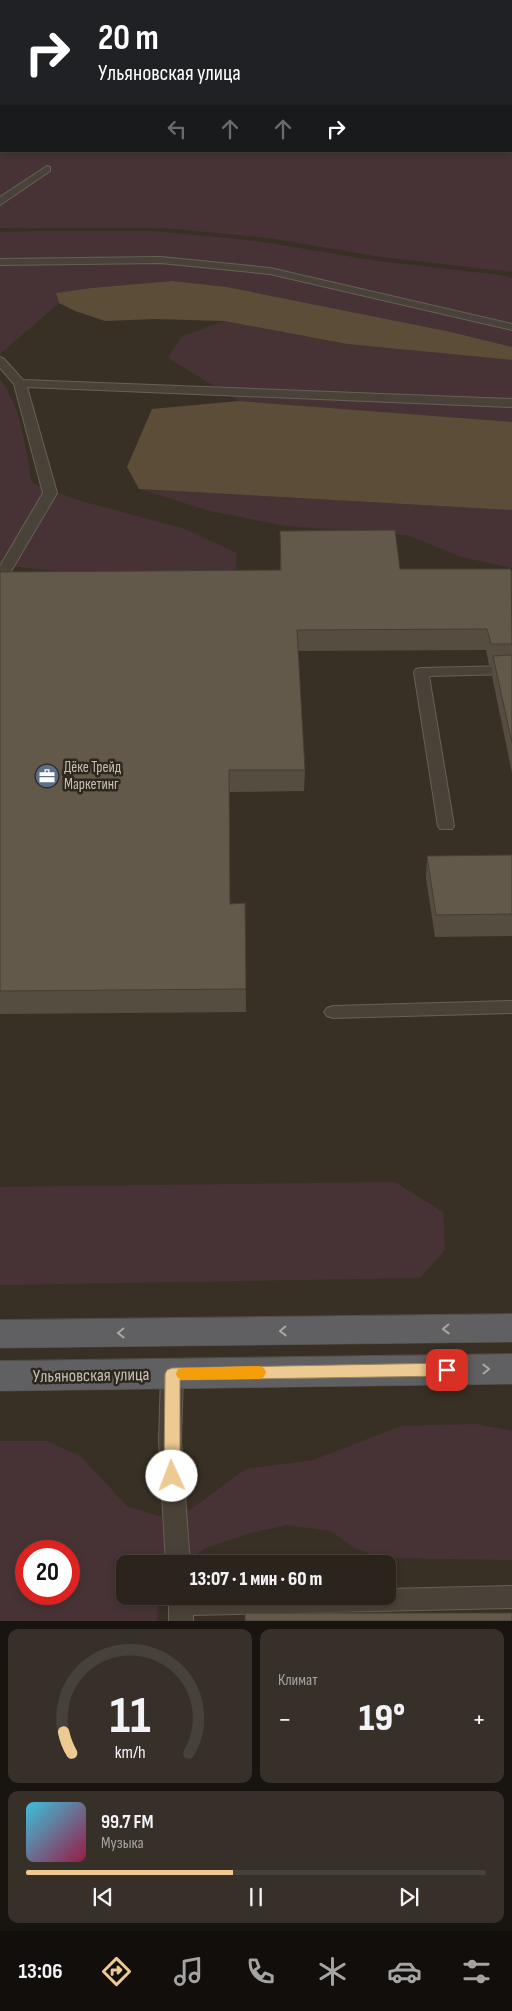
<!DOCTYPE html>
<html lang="ru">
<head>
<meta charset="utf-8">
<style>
  body { margin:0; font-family:"Sofia Sans Condensed",sans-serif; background:#373029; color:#f1f3f6; height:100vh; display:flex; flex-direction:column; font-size:19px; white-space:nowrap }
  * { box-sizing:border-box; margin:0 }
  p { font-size:16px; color:#a6a4a3 }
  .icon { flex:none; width:28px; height:28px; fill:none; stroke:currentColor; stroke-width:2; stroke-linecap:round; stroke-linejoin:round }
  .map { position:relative; height:1621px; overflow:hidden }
  .sheet { display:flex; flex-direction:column; gap:8px; padding:8px; background:#18140f; flex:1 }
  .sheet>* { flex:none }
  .hud { position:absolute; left:0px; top:0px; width:512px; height:152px; box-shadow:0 2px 8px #0003,0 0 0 1px #47413b; background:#202124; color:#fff; overflow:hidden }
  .speed { position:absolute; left:15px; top:1540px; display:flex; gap:10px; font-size:25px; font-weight:700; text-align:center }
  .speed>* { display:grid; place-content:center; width:65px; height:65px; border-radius:50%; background:#2b241c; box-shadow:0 2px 8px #0003,0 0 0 1px #47413b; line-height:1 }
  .speed .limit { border:8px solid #d22; background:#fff; color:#111 }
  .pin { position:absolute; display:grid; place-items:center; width:42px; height:42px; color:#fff; margin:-21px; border-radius:10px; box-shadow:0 2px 8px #0006 }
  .me { position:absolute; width:55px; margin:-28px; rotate:358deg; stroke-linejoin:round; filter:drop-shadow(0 0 4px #0008) }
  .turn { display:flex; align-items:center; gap:18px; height:105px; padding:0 15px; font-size:22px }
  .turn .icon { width:65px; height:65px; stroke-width:2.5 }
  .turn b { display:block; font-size:35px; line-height:42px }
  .lanes { display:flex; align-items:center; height:48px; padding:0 15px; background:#0003; justify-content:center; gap:25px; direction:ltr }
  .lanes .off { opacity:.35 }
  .big { font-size:38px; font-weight:800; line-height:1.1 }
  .sheet .tile { flex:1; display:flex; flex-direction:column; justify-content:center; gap:8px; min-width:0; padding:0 18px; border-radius:10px; background:#373029 }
  .sheet .dial { align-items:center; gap:0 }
  .dial svg { height:130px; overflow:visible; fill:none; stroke:#47413b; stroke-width:7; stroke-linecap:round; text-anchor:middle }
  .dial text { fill:#f1f3f6; stroke:none }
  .song { display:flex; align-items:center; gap:15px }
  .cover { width:60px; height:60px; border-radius:8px; background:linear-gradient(135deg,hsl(190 70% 55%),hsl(340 70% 35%)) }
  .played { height:5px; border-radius:2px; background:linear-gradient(90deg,#edca91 45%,#47413b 45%) }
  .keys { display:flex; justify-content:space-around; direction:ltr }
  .heat { display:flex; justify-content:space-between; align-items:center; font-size:28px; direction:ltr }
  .sheet .tiles { flex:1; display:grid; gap:8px; grid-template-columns:1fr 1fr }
  .tile:last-child { grid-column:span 2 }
  .trip { position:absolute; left:116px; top:1555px; width:280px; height:50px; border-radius:10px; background:#2b241c; box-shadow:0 2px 8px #0003,0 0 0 1px #47413b; font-weight:800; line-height:50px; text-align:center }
  .tab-bar { display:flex; height:80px; justify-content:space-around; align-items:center; background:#110e0b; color:#a6a4a3 }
  .tab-bar .icon { width:35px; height:35px }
  .tab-bar .current { color:#edca91 }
  .tab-bar b { font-size:22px; color:#f1f3f6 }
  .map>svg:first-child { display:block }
  .green { fill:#473335; fill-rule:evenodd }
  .water { fill:#5c4d38 }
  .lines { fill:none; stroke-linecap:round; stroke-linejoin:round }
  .stream { fill:#5c4d38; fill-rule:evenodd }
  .service-casing { stroke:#676056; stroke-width:2 }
  .trunk-casing { stroke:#544d43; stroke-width:1 }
  .service { fill:#494238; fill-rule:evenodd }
  .trunk { fill:#606062; fill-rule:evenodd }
  .wall { fill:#544d40 }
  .building { fill:#62594b; stroke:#453e34 }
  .oneway { stroke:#aca7a0 }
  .route { fill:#edca91; stroke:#9a835e }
  .slow { fill:#f59e0b }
  .labels { text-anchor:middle; stroke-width:5; stroke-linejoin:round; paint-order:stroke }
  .poi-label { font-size:15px; fill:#c5bfb4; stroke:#2e271d; text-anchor:start }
  .near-street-label { font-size:18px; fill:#c5bfb4; stroke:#2e271d }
</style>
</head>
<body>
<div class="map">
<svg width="512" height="1621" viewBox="0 0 512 1621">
  <rect width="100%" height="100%" fill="#393025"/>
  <g class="green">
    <path d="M 0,0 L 258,1 L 1,1 L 1,151 L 511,151 L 512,149 L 512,272 L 381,257 L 269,238 L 165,228 L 0,228 Z"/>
    <path d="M 267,0 L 512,0 L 512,75 L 511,1 Z"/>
    <path d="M 39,231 L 154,231 L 257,241 L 377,261 L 500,275 L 512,278 L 512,347 L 451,332 L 227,287 L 172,281 L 91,288 L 56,293 L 59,303 L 0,354 L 0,232 Z"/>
    <path d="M 224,321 L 347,344 L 512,360 L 512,422 L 239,401 L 168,358 L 181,337 Z"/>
    <path d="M 0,379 C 22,408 25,448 32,483 L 81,501 L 185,529 L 237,553 L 235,575 L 132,579 L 0,565 Z"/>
    <path d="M 139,489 L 512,510 L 512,568 L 461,557 L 407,535 L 286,526 L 210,511 Z"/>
    <path d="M 395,1182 L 443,1212 L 445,1250 L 420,1278 L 0,1285 L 0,1187 Z"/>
    <path d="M 476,1424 L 512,1431 L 512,1560 L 382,1558 L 356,1549 L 331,1531 L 287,1525 L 247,1534 L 203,1549 L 188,1564 L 125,1564 L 125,1596 L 158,1596 L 157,1621 L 0,1621 L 0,1441 L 47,1441 L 80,1456 L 127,1506 L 158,1516 L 191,1509 L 246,1469 L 313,1460 L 401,1426 ZM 26,1551 L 69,1551 L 69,1594 L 26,1594 Z"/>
  </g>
  <g class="water">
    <path d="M 172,281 L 227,287 L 451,332 L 512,347 L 512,360 L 347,344 L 224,321 L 155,319 L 105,321 L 75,311 L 59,303 L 56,293 L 91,288 Z"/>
    <path d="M 239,401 L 512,422 L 512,510 L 139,489 L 127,467 L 152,409 Z"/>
  </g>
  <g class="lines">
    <g class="stream">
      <path d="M 413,0 L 419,0 L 420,1 L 414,1 Z"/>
      <path d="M 511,33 L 512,34 L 512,38 L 511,38 Z"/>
    </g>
    <g class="service-casing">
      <g id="service">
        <path d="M 47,166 L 50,167 L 50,171 L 0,205 L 0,197 Z"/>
        <path d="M 161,257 L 270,268 L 512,324 L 512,330 L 270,274 L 161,263 L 0,265 L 0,259 Z"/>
        <path d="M 0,357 L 4,359 L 23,380 L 512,399 L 512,407 L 27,387 L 57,493 L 7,578 L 0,582 L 0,566 L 43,493 L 14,384 L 0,368 Z"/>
        <path d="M 512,666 L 512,674 L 429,676 L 454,826 L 452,829 L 440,829 L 438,826 L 414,672 L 416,669 L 421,668 Z"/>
        <path d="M 512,1001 L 512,1013 L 333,1018 L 327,1016 L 324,1012 L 327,1008 L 333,1006 Z"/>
        <path d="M 172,1365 L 180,1368 L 183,1374 L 181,1441 L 190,1564 L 166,1564 L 159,1441 L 161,1374 L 164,1368 Z"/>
        <path d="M 512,1586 L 512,1608 L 193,1615 L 193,1621 L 169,1621 L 169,1596 L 388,1596 L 388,1589 Z"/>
      </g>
    </g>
    <g class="trunk-casing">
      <g id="trunk">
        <path d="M 512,1314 L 512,1342 L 0,1348 L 0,1320 Z"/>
        <path d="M 512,1354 L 512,1384 L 0,1391 L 0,1361 Z"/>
      </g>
    </g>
    <use href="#service" class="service"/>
    <use href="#trunk" class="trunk"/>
  </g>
  <g class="wall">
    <path d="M 280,531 L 400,569 L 512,571 L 512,773 L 492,676 L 492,665 L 489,665 L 486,650 L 298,651 L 305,770 L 304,791 L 229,792 L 230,904 L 245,903 L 246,1012 L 0,1014 L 0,574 L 280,570 Z"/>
    <path d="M 512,855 L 512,936 L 435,937 L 426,878 L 427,856 Z"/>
  </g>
  <g class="building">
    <path d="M 395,530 L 400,569 L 511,569 L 512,644 L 491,644 L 487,629 L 297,630 L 305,770 L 229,770 L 230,904 L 245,903 L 246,989 L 0,991 L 0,572 L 281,570 L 280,531 Z"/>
    <path d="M 512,655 L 512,743 L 493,656 Z"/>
    <path d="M 512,855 L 512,914 L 436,915 L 427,856 Z"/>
    <rect x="245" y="1613" width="267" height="8"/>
  </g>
  <defs><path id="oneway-chevron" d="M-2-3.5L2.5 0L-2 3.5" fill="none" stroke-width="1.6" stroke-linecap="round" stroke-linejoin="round" transform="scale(1.25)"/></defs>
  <g class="oneway">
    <use href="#oneway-chevron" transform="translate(446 1329) rotate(179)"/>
    <use href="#oneway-chevron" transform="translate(283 1331) rotate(179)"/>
    <use href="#oneway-chevron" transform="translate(121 1333) rotate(179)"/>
    <use href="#oneway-chevron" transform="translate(486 1369) rotate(-1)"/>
  </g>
  <path class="route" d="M 447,1363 L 453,1365 L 455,1370 L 453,1374 L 447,1376 L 180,1380 L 180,1476 L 177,1481 L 172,1483 L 166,1481 L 164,1476 L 165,1374 L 167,1370 L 172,1368 Z"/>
  <path class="slow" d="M 259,1366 L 264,1368 L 266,1372 L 264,1377 L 259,1379 L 183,1380 L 178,1378 L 176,1374 L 178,1369 L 183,1368 Z"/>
  <defs>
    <g id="office-disc" transform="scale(1.25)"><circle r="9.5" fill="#5c6f8a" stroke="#2e271d"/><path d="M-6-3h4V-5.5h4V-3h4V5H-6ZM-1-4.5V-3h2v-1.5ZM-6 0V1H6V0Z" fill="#fff"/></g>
  </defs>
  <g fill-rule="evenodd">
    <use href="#office-disc" x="47" y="776"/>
  </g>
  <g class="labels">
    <g class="poi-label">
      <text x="64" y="772">Дёке Трейд<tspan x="64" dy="17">Маркетинг</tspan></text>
    </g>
    <g class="near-street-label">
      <text transform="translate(91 1375) rotate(-1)" y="6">Ульяновская улица</text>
    </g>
  </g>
</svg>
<div class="speed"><div class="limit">20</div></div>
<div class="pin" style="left:447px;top:1370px;background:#d93025"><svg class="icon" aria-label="arrive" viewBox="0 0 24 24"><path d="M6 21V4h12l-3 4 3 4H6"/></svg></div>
<svg class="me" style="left:172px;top:1476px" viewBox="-20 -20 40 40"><circle r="19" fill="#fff"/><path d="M0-13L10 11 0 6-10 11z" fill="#edca91"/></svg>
<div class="trip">13:07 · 1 мин · 60 m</div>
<div class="hud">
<div class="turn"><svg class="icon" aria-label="right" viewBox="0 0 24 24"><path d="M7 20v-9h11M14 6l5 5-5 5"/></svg><div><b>20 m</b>Ульяновская улица</div></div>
<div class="lanes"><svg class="icon off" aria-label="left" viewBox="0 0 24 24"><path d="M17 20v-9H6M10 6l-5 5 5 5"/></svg><svg class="icon off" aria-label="ahead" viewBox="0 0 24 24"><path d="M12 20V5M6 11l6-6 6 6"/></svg><svg class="icon off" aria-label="ahead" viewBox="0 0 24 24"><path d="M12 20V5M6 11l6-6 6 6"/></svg><svg class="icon" aria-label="right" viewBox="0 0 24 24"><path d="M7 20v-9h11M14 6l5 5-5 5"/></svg></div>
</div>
</div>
<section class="sheet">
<div class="tiles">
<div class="tile dial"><svg viewBox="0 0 100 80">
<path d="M14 69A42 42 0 1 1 86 69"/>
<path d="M14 69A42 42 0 0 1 9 56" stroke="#edca91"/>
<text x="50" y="56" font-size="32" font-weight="700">11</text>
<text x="50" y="72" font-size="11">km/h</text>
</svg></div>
<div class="tile"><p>Климат</p>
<div class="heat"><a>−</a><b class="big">19°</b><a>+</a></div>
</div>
<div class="tile">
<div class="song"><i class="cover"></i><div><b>99.7 FM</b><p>Музыка</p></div></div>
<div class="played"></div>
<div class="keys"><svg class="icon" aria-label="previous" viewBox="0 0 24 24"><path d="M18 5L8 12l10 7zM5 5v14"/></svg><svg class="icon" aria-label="pause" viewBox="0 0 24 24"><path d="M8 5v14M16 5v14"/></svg><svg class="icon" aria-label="next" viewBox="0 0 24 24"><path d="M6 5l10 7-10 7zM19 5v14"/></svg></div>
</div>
</div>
</section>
<nav class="tab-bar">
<b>13:06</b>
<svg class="icon current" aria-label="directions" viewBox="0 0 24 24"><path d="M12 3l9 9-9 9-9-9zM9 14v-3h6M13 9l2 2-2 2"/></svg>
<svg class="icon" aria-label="music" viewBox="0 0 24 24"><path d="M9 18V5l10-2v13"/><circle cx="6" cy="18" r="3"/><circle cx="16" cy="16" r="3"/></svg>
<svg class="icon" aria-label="phone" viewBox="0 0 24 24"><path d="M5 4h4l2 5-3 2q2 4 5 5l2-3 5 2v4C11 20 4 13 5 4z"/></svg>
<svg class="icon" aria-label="climate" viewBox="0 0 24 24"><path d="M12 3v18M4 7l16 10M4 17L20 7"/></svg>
<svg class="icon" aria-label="car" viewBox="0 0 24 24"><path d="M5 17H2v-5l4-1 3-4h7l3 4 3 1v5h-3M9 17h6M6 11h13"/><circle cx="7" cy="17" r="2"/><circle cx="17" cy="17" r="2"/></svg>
<svg class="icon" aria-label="filters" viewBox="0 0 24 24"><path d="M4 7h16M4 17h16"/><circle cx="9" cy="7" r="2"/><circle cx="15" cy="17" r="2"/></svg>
</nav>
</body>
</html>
